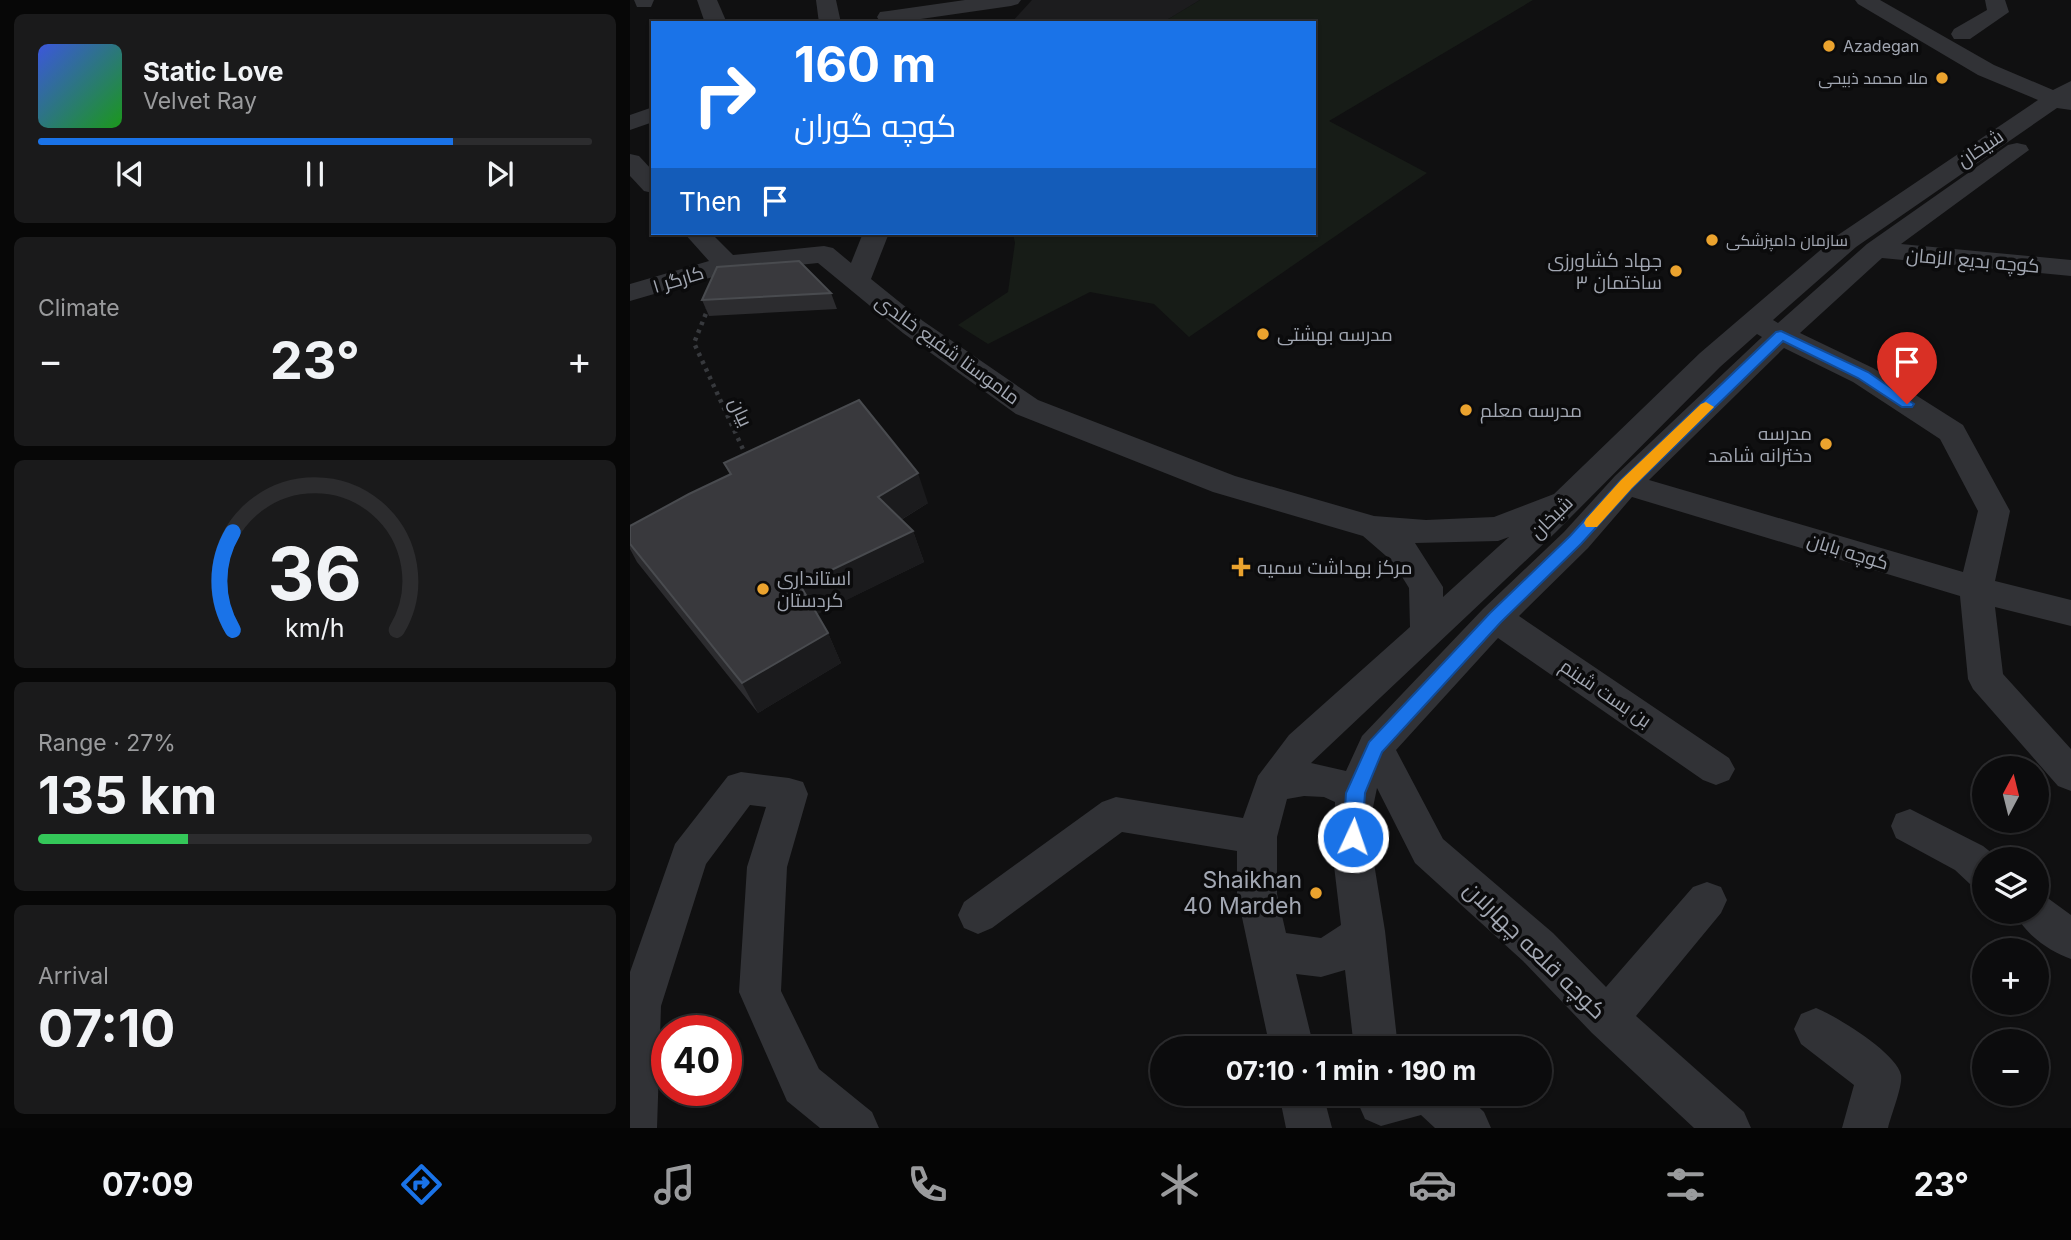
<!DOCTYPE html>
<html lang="en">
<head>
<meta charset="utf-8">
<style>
  body { margin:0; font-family:Inter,Cairo,sans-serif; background:#1a1a1b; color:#f1f3f6; height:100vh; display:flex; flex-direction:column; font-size:26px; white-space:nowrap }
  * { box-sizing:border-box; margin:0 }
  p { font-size:23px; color:#9a9b9d }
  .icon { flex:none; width:38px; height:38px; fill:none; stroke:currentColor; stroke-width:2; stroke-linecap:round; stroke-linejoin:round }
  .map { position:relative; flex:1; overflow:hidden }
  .side { display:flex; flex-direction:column; gap:14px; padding:14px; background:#070707; width:630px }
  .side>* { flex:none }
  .guide { position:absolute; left:21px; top:21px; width:665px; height:214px; border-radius:0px; box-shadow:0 2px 5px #0004,0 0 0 2px #2c2c2e; background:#1a73e8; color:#fff; overflow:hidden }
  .needle { width:46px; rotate:7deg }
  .fabs { position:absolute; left:1342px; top:756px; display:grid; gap:14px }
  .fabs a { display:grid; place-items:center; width:77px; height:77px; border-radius:50%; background:#0c0c0d; box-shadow:0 2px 5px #0004,0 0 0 2px #2c2c2e; font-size:35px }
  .speed { position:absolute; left:21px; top:1015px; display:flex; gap:14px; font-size:35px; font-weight:700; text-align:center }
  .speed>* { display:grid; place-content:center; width:91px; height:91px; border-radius:50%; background:#0c0c0d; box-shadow:0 2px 5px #0004,0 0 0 2px #2c2c2e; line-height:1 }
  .speed .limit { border:10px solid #d22; background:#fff; color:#111 }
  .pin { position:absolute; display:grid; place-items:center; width:60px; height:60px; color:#fff; margin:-72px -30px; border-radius:50% 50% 50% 0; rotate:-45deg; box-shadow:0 0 7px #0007 }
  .pin .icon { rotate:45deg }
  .me { position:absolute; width:77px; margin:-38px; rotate:3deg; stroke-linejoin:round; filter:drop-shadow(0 0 5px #0008) }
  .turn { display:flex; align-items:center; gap:24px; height:147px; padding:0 28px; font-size:32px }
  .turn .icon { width:91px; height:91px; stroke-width:2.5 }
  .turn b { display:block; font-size:49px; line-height:60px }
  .then { display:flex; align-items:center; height:66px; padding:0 28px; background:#0003; gap:14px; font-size:26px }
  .big { font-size:52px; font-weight:700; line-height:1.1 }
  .side .card { flex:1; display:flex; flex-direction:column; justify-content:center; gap:10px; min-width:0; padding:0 24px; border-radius:10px; background:#1a1a1b }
  .side .dial { align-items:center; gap:0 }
  .dial svg { height:182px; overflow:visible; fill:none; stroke:#2c2c2e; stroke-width:7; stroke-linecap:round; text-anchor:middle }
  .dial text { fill:#f1f3f6; stroke:none }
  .song { display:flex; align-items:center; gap:21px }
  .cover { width:84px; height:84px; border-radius:10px; background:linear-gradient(135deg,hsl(230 70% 55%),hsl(120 70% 35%)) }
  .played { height:7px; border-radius:4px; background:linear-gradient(90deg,#1a73e8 75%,#2c2c2e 75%) }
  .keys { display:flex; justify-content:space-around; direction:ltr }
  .heat { display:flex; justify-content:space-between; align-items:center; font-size:38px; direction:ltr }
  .charge { height:10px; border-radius:5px; background:linear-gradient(90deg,#34c759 27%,#2c2c2e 0) }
  .trip { position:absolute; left:520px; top:1036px; width:402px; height:70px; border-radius:35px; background:#0c0c0d; box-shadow:0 2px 5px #0004,0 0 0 2px #2c2c2e; font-weight:700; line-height:70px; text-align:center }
  .tabs { display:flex; height:112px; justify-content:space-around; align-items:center; background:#050505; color:#9a9b9d }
  .tabs .icon { width:49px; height:49px }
  .tabs .current { color:#1a73e8 }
  .tabs b { font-size:32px; color:#f1f3f6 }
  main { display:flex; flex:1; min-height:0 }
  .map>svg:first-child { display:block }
  .built { fill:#1c1c1e }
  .green { fill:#171c17 }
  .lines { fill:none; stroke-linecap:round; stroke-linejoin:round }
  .path { stroke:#37393d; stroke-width:4.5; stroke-dasharray:3.5 5; stroke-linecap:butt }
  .minor { fill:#313236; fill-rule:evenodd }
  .wall { fill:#2c2c2f }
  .shaded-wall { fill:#1b1b1d }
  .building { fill:#39393d; stroke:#494b4f; stroke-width:2 }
  .route { fill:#1a73e8; stroke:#114b97; stroke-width:2 }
  .slow { fill:#f59e0b }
  .poi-dot { fill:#eba32e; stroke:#0b0b0c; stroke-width:2.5 }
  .labels { text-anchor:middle; stroke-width:7; stroke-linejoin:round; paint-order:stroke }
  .far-poi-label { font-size:16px; fill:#a2a7b2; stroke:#0b0b0c; text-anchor:start }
  .street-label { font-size:19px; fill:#a2a7b2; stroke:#0b0b0c }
  .poi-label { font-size:19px; fill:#a2a7b2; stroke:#0b0b0c; text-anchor:start }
  .near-poi-label { font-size:23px; fill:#a2a7b2; stroke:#0b0b0c; text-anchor:end }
  .near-street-label { font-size:23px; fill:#a2a7b2; stroke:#0b0b0c }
</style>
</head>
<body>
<main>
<section class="side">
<div class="card">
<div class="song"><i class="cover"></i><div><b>Static Love</b><p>Velvet Ray</p></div></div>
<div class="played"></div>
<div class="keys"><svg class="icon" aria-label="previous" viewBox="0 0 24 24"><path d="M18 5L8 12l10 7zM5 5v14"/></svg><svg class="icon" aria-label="pause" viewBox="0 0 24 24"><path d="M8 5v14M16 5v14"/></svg><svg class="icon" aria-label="next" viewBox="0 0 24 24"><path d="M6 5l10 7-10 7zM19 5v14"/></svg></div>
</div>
<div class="card"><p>Climate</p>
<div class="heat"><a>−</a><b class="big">23°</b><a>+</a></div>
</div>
<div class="card dial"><svg viewBox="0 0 100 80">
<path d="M14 69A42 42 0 1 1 86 69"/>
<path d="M14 69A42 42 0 0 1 14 26" stroke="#1a73e8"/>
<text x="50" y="56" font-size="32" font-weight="700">36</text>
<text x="50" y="72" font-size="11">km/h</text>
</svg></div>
<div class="card"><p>Range · 27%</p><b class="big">135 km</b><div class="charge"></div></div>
<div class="card"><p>Arrival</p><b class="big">07:10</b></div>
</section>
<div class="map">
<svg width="1441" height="1128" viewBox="0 0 1441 1128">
  <rect width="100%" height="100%" fill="#101011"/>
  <path class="built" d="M 402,0 L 570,0 L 532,23 L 381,23 Z"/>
  <path class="green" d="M 570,0 L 903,0 L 699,121 L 797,173 L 559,337 L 524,304 L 460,292 L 358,344 L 328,325 L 378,292 L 385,243 L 383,233 L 684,233 L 684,23 L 532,23 Z"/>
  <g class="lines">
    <path class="path" d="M 79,306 L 64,343 L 117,458"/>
    <g class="minor">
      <path d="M 4,0 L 24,0 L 21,7 L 7,7 Z"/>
      <path d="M 67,0 L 87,0 L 97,23 L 75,23 Z"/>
      <path d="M 186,0 L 206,0 L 211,23 L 189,23 Z"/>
      <path d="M 335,0 L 391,0 L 388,4 L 381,6 L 263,23 L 250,22 L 247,17 L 250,12 L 258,11 Z"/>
      <path d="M 1225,0 L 1250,0 L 1364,65 L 1423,90 L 1441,81 L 1441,110 L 1427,108 L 1226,247 L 1143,320 L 1148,323 L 1237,244 L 1378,145 L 1387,143 L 1396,145 L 1399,150 L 1271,244 L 1441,260 L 1441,276 L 1252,258 L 1170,333 L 1243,368 L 1333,425 L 1380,511 L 1365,581 L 1441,600 L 1441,626 L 1365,607 L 1373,674 L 1441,749 L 1441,791 L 1428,786 L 1343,689 L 1338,679 L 1330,596 L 1002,497 L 958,548 L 889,616 L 1099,758 L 1105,769 L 1099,780 L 1086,785 L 1073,780 L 868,638 L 766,750 L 813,839 L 923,933 L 976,987 L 1063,887 L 1077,882 L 1091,887 L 1097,900 L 1091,913 L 1006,1016 L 1114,1112 L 1121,1128 L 1064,1128 L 962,1033 L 893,961 L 785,863 L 747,788 L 741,817 L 743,857 L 755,931 L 768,1048 L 724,1048 L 715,970 L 691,977 L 666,974 L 684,1048 L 640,1048 L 607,894 L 607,851 L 492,832 L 362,928 L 348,934 L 334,928 L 328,915 L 334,902 L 472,802 L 486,797 L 613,818 L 628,776 L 659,735 L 780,627 L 779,588 L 763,562 L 733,536 L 583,492 L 386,414 L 273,333 L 188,263 L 100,272 L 0,301 L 0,284 L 79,261 L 54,233 L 81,233 L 103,255 L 194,246 L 203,248 L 221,263 L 233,233 L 259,233 L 241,279 L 293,321 L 408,400 L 605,476 L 744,516 L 796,520 L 864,517 L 924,494 L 1070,353 L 1208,235 L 1408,100 L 1348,75 L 1228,4 ZM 1127,334 L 1132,337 L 985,476 L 934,532 L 853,609 L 732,736 L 716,771 L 681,763 L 926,532 L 1090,367 ZM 1154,348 L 1223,382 L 1310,439 L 1348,511 L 1333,572 L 1019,480 ZM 879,537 L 813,597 L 813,587 L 785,543 L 868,541 ZM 674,796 L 694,797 L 705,802 L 703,857 L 711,925 L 691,938 L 656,933 L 647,894 L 647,837 L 657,799 Z"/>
      <path d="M 1355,0 L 1375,0 L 1379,12 L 1340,39 L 1324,39 L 1321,34 L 1324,29 L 1357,10 Z"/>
      <path d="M 23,107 L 23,122 L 0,130 L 0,115 Z"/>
      <path d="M 0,154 L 9,156 L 23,171 L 23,193 L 14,191 L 0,176 Z"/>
      <path d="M 111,772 L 159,778 L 173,782 L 178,794 L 157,867 L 151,991 L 189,1069 L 242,1112 L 249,1128 L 190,1128 L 157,1101 L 109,992 L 117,867 L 136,807 L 120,805 L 76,864 L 31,1006 L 27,1128 L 0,1128 L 0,972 L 45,844 L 98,776 Z"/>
      <path d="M 1280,809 L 1353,846 L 1368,858 L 1354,859 L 1354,889 L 1340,884 L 1325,870 L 1266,838 L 1261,826 L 1266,814 Z"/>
      <path d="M 1407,894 L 1419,899 L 1441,915 L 1441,959 C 1419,951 1394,934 1385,912 L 1407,912 Z"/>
      <path d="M 1186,1008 C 1206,1016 1267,1053 1271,1075 C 1273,1086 1261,1115 1258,1128 L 1212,1128 L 1224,1085 L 1171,1044 L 1164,1029 L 1171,1014 Z"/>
      <path d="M 649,1094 L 693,1094 L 702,1128 L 656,1128 Z"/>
      <path d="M 732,1094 L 835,1094 L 854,1112 L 861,1128 L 805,1128 L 791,1115 L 751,1126 L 735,1119 L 728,1103 Z"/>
    </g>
  </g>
  <g class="wall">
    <path d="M 201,293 L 207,309 L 79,316 L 72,300 Z"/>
    <path d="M 94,463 L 298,503 L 271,520 L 283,531 L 294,562 L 187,614 L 198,633 L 211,663 L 128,713 L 7,562 L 0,549 L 0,526 L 100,475 Z"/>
  </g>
  <g class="shaded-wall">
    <path d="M 288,473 L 298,503 L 259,527 L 248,497 Z"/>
    <path d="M 283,531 L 294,562 L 184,616 L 170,585 Z"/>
    <path d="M 198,633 L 211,663 L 128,713 L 112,683 Z"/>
  </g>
  <g class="building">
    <path d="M 169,261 L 201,293 L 72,300 L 87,267 Z"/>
    <path d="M 229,400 L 288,473 L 248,497 L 283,531 L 170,585 L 198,633 L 112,683 L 0,544 L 0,526 L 59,494 L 101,474 L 94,463 Z"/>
  </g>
  <path class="route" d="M 1151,331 L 1238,372 L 1284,404 L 1282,407 L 1272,407 L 1228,378 L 1153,341 L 1002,488 L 951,544 L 871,622 L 752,752 L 735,793 L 732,837 L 729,843 L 723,845 L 716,843 L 713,837 L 716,793 L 739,742 L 860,613 L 940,536 L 991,480 L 1146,332 Z"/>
  <path class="slow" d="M 1076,402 L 1084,407 L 1081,410 L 1002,488 L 967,527 L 956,527 L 954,523 L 956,519 L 991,480 L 1071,404 Z"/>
  <g class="poi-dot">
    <circle cx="1199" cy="46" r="7"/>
    <circle cx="1312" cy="78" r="7"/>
    <circle cx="1082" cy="240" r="7"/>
    <circle cx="1046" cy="271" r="7"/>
    <circle cx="633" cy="334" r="7"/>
    <circle cx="836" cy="410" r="7"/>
    <circle cx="1196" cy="444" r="7"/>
    <path d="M607.5 556.5h7v7h7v7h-7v7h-7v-7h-7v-7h7z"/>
    <circle cx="133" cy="589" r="7"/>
    <circle cx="686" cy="893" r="7"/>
  </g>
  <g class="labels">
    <g class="far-poi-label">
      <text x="1213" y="52">Azadegan</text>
      <text x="1298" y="84" text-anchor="end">ملا محمد ذبیحی</text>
      <text x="1096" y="246">سازمان دامپزشکی</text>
    </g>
    <g class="street-label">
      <text transform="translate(1350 148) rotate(-34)" y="7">شیخان</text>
      <text transform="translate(1343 260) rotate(5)" y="7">کوچه بدیع الزمان</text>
      <text transform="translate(48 279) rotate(-17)" y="7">کارگر ۱</text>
      <text transform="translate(318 349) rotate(36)" y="7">ماموستا شفیع خالدی</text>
      <text transform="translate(111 412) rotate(65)" y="7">بیان</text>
      <text transform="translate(921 517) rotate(-45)" y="7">شیخان</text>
      <text transform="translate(1218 551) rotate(17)" y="7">کوچه بابان</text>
      <text transform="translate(976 693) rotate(34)" y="7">بن بست شبنم</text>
    </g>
    <g class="poi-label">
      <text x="1032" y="267" text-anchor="end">جهاد کشاورزی<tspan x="1032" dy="22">ساختمان ۳</tspan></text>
      <text x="647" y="341">مدرسه بهشتی</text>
      <text x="850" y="417">مدرسه معلم</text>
      <text x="1182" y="440" text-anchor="end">مدرسه<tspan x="1182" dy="22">دخترانه شاهد</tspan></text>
      <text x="627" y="574">مرکز بهداشت سمیه</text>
      <text x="147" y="585">استانداری<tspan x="147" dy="22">کردستان</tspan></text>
    </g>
    <g class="near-poi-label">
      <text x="672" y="888">Shaikhan<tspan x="672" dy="26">40 Mardeh</tspan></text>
    </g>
    <g class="near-street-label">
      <text transform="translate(905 950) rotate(44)" y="8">کوچه قلعه چهارلان</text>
    </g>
  </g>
</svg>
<div class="fabs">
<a><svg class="needle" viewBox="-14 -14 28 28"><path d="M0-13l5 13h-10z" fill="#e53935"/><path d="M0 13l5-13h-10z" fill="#9a9b9d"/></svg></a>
<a><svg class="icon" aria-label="layers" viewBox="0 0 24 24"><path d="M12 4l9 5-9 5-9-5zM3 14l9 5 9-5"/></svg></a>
<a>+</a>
<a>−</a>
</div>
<div class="speed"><div class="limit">40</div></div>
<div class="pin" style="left:1277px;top:404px;background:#d93025"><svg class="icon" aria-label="arrive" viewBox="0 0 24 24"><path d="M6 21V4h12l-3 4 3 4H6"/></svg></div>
<svg class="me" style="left:723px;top:837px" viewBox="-20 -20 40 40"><circle r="17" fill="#1a73e8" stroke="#fff" stroke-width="3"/><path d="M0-11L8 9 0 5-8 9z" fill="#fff"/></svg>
<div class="trip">07:10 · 1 min · 190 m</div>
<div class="guide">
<div class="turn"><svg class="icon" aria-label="right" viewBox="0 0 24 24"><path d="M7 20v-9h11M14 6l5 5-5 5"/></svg><div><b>160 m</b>کوچه گوران</div></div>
<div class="then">Then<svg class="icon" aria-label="arrive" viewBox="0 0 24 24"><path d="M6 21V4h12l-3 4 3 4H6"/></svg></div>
</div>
</div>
</main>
<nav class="tabs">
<b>07:09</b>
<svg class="icon current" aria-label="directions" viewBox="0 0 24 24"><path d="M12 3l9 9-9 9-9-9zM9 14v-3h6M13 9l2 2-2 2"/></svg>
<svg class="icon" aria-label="music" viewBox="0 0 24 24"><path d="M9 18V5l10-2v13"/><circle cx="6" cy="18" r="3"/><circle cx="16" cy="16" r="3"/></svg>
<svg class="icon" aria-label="phone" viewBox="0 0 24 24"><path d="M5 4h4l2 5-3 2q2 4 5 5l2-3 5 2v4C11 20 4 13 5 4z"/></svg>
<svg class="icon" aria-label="climate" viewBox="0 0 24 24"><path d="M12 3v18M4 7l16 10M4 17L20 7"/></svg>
<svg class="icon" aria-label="car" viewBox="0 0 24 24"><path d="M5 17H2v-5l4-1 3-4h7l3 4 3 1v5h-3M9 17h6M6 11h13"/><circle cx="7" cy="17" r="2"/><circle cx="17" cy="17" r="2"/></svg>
<svg class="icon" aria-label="filters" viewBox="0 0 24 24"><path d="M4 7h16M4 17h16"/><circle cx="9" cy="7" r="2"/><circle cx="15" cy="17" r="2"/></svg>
<b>23°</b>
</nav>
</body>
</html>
